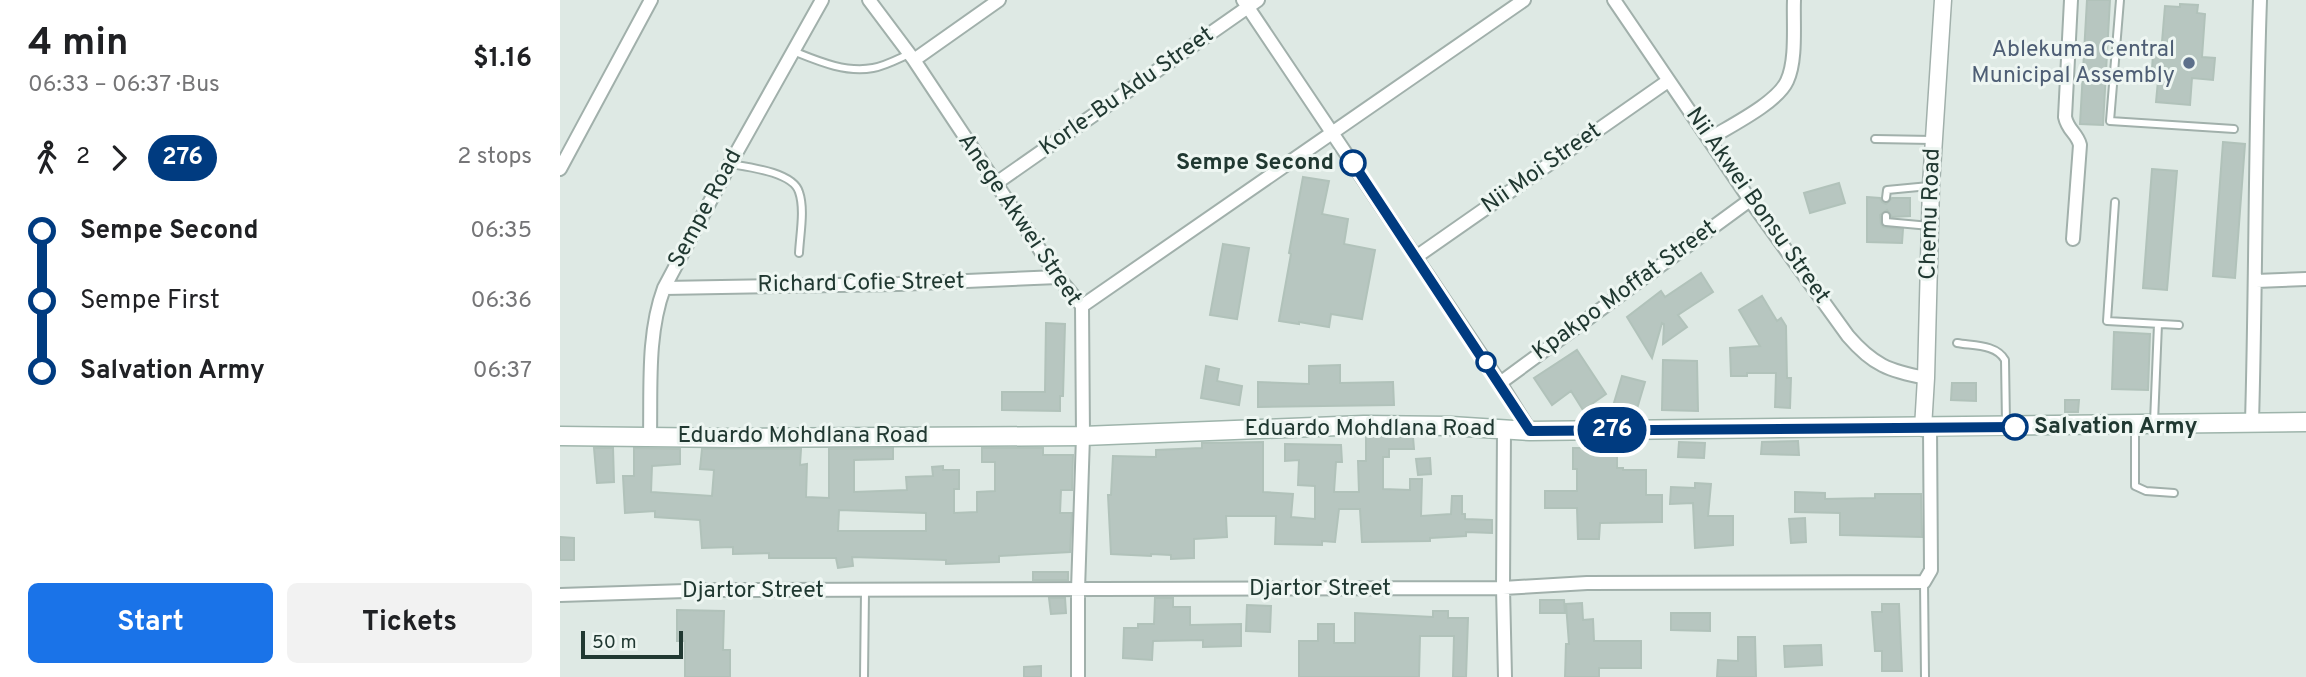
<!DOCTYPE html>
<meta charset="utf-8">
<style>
body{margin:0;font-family:Overpass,sans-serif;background:#f2f2f2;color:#202124;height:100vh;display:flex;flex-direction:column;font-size:26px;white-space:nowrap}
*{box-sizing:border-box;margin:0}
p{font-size:23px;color:#757577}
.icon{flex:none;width:38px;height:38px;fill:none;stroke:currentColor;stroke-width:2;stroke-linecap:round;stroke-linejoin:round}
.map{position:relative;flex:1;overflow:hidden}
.panel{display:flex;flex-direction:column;background:#fff;width:560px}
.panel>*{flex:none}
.badge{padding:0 14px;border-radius:23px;font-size:24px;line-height:46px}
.scale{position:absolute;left:21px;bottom:18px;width:102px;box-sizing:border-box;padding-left:7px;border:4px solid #203831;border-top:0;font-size:19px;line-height:24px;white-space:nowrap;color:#203831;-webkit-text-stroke:5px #eef6f2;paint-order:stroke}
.map>.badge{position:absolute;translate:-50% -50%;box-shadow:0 0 0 4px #fff}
.legs{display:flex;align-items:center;gap:10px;height:77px;padding:0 28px;font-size:23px}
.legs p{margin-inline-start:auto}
.summary{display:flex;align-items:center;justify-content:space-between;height:119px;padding:0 28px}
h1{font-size:38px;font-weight:700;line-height:52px}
.action{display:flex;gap:14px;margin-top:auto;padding:14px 28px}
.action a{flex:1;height:80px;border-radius:10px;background:#1a73e8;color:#fff;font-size:28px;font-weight:700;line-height:80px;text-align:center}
.action a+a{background:#f2f2f2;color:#202124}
ul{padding:0 28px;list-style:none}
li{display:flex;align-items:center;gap:24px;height:70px;font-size:26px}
li i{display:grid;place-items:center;width:10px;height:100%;margin:0 9px;background:currentColor}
li i::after{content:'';width:18px;height:18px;margin:-9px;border:5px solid;border-radius:50%;background:#fff}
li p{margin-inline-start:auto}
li:first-child i{background:linear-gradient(#0000 50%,currentColor 0)}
li:last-child i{background:linear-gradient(currentColor 50%,#0000 0)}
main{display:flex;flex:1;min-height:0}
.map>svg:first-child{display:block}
.building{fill:#b7c6c0;stroke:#b1c2ba;stroke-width:2;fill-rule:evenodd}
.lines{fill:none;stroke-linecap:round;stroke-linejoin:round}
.service-casing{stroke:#a1b0ab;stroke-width:10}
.minor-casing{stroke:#a1b0ab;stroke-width:16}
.tertiary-casing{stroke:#a1b0ab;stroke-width:19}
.secondary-casing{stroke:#9eb4ab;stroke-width:21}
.service{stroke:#fff;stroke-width:6}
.minor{stroke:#fff;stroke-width:12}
.tertiary{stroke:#fff;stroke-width:16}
.secondary{stroke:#fff;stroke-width:18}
.line-1-casing{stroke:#fff;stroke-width:16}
.line-1{stroke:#003b80;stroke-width:10}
.service-dot{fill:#5c6f8a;stroke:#eef6f2;stroke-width:2.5}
.stop-1-dot{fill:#fff;stroke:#003b80;stroke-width:3.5}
.labels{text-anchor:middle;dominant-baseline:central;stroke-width:6;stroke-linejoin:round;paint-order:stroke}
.service-label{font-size:23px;fill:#4e5e75;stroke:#eef6f2;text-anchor:end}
.street-label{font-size:23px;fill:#203831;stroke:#eef6f2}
.stop-label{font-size:23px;font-weight:bold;fill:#203831;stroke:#eef6f2;text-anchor:end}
</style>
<main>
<section class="panel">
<div class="summary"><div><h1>4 min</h1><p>06:33 – 06:37 · Bus</p></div><b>$1.16</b></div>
<div class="legs"><svg class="icon" aria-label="walk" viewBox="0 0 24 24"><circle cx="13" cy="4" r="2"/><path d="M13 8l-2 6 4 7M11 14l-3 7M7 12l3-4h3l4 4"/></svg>2<svg class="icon" aria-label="forward" viewBox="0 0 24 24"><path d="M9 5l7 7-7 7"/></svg><b class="badge" style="background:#003b80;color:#fff">276</b><p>2 stops</p></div>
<ul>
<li><i style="color:#003b80"></i><b>Sempe Second</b><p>06:35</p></li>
<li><i style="color:#003b80"></i><span>Sempe First</span><p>06:36</p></li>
<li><i style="color:#003b80"></i><b>Salvation Army</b><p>06:37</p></li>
</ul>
<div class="action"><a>Start</a><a>Tickets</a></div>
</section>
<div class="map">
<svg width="1746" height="677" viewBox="0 0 1746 677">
<rect width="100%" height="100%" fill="#dee9e4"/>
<!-- building -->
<path class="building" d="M1527,0h23l-7,125 -23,-1z
M1620,4l18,1 -1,8 8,1 -3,43 13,1 -2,22 -21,-2 -2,27 -34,-3 3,-32h-7l1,-17 8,1 4,-48 15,1z
M1663,142l22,2 -10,134 -22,-2z
M1592,169l25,2 -10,119 -24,-2z
M743,177l26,4 -7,33 26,5 -4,25 31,6 -13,69 -31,-5 -2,13 -30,-5v2l-20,-3 12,-67 -2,-1z
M1279,183l6,20 -35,10 -6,-20z
M1307,197l13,1 2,4 4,2 6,-6h18v18l-18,1 -5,-7 -7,5 1,9 2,3 20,2 -1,14 -35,-1z
M663,244l26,4 -12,71 -27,-4z
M1141,273l12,19 -35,23 9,12 -24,17 1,-20 -2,-1 -10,35 -25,-41 34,-26 4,6z
M1202,296l15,25 4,-3 5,8 1,52h4l-1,30 -15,-1 1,-34h-29v3h-16l-1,-28 30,-2 -21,-36z
M486,323l19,1 -2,72h-3v15l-58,-1v-18h43z
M1554,332l36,2 -2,56 -36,-1z
M1017,350l29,44 -23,16 -12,-19 -19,14 -18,-27z
M1103,360l34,1 1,50 -36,-1z
M780,365v18l53,-1 1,23 -136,2v-25l51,2v-18z
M646,366l13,3 -2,12 25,5 -3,19 -38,-7z
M1062,376l23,6 -9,30 -23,-6z
M1392,383h24v18l-25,-1z
M1505,400h14l-1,12h-13z
M806,436l47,1 1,12h-25v8h-6v32l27,1v-11h12l-1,37 30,-2 1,-18h10v18h3v5l27,1v13l-26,-1v4l-36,2v3l-68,1 -2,-33h-21l-4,33 -13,-1v4l-47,-1 1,-28h-50l1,21 -33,2v19l-23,1v-4l-20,-1v2l-40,-2 -3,-59h3l2,-39 43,1v-7l46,-2v-5l61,-1v50l30,2 -2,23 24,2v-33l-17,-1 1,-25 -14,1v-17l56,1 1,17h-6l-2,30h25l-1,-31h8z
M1057,441v27h6v2h23v25h16v27l-62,1 -1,16h-21l-1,-31h-32v-17h32v-22h-4v-21h27v-6z
M1238,441l1,14 -38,-1 1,-12z
M1119,442l26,1 -1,15 -26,-1z
M34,448h19l1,34 -17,1z
M74,448l46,1v15l-28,2 -1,26 61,4 2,-26 -14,-1 2,-20h99l-1,16 7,-1 -1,33 23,1v-49l64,-1v11l-39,1v32l53,-2 -1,-13 27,-1 -1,-9 11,-1v4h16v19h-5v24l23,-1v-20l18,-1v-29h-13v-14h61v7h30l-1,35h-11l-1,23h12l-2,39 -71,4v6l-53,2v-4l-94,-3 1,9 -15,2 -2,-10h-67v-5l-36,1v-7l-31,1 -2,-28 -45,-3v-6l-30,2 -2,-37h11zM279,510l87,3v18h-88z
M870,458l1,16 -13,1 -2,-16z
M1135,483l16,1 -3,32h25v29l-38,3 -2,-45 -23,1 1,-17 24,1z
M1235,492l30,1v6l50,-1v-4h46l1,43 -82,-2v-22l-45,-1z
M1245,518l1,24 -15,1 -2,-24z
M0,537l14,1v22h-14z
M473,572h35v8h-35z
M489,598h16l1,15 -15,1z
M595,598h18v9h17v18l51,-1v22l-38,1v-7l-50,1 -1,19 -29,-2 1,-30h14v-4h16z
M980,600h24l1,13h-25z
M1022,603l1,17 10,-1 1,22h47v27h-42v9h-34l1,-33h3l-3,-40z
M1322,604h17l3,67h-20v-20h-7l-3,-39h10z
M687,605l24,1 -1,26 -24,-1z
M117,610l47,1 -1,39h7v27h-45v-36h-8z
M873,611h15v7h20l-2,59h-13l1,-41h-34l-1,41h-120v-36h19v-17h16v19h21v-30l78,4z
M1111,613h39v18l-39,-1z
M1178,637h17l1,40h-39l1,-17 20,1z
M1261,645l1,20 -37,2 -1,-21z
M481,666v11h-17v-10z"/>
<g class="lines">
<defs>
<path id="service" d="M1560,0l-10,121 124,8
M233,51c25,10 52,22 80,17 12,-2 25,-9 36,-14
M1315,139l57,1
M170,164c18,3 63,8 69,28 6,17 1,42 0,61
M1326,198l1,-8 42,-4
M1555,202l-8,119 72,4
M1326,216v6l44,4
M1397,343c16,3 39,1 48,17l1,63
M1594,422l4,-98
M1575,427v59l11,5 28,2
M1364,582l1,95
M304,677l1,-86"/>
<path id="minor" d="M309,0l45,60 144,217 24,29 1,130 -5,154v87
M683,0l257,383 30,48
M1054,0l136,200 98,136c25,29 41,35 78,42
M1511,0l-6,117c3,14 12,16 15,28l-7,94
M354,60l85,-60
M1149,139c21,-13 68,-36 78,-58 10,-21 6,-58 7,-81
M0,169l91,-169
M435,184l263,-184
M856,257l252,-176
M1696,281l50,-2
M104,288l234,-4 160,-7
M522,306l442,-306
M940,383l250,-183
M1692,422c4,-141 3,-281 8,-422
M944,429l-1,159 2,89
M90,436c1,-49 -3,-102 14,-148l66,-124 92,-164
M0,595l157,-5 786,-2 84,-5 337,-1 7,-12 -1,-142"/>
<path id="tertiary" d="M1363,428l3,-50 5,-193 12,-185"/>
<path id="secondary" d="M0,436l173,2 350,-2 281,-11 87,1 79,5 776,-9"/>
</defs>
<!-- service casing -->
<use href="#service" class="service-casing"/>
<!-- minor casing -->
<use href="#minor" class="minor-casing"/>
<!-- tertiary casing -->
<use href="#tertiary" class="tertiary-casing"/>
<!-- secondary casing -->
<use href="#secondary" class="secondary-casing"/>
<!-- service -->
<use href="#service" class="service"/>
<!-- minor -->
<use href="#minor" class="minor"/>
<!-- tertiary -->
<use href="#tertiary" class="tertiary"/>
<!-- secondary -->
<use href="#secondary" class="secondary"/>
</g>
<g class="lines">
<defs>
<path id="line-1" d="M793,163l177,268 485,-4"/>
</defs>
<!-- line-1 casing -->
<use href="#line-1" class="line-1-casing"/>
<!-- line-1 -->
<use href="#line-1" class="line-1"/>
</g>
<!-- markers -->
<circle class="service-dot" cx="1629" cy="63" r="7"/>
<g class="stop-1-dot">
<circle cx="793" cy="163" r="12"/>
<circle cx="926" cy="362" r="9"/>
<circle cx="1455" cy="427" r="12"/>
</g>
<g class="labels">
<!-- service labels -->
<g class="service-label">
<text x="1615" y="50">Ablekuma Central<tspan x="1615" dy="26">Municipal Assembly</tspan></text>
</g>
<!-- street labels -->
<g class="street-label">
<text transform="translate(567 92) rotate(-35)">Korle-Bu Adu Street</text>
<text transform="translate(982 169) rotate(-35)">Nii Moi Street</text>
<text transform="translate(1197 206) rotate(55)">Nii Akwei Bonsu Street</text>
<text transform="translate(146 209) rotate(-62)">Sempe Road</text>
<text transform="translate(1371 214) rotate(-88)">Chemu Road</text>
<text transform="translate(459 220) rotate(56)">Anege Akwei Street</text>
<text transform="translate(301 284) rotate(-1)">Richard Cofie Street</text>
<text transform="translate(1065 291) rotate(-36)">Kpakpo Moffat Street</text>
<text x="810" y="429">Eduardo Mohdlana Road</text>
<text x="243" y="436">Eduardo Mohdlana Road</text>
<text x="760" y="589">Djartor Street</text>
<text x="193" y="591">Djartor Street</text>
</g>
<!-- stop labels -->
<g class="stop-label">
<text x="774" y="163">Sempe Second</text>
<text x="1474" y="427" text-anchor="start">Salvation Army</text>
</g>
</g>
</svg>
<div class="scale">50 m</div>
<b class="badge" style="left:1052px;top:430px;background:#003b80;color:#fff">276</b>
</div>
</main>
